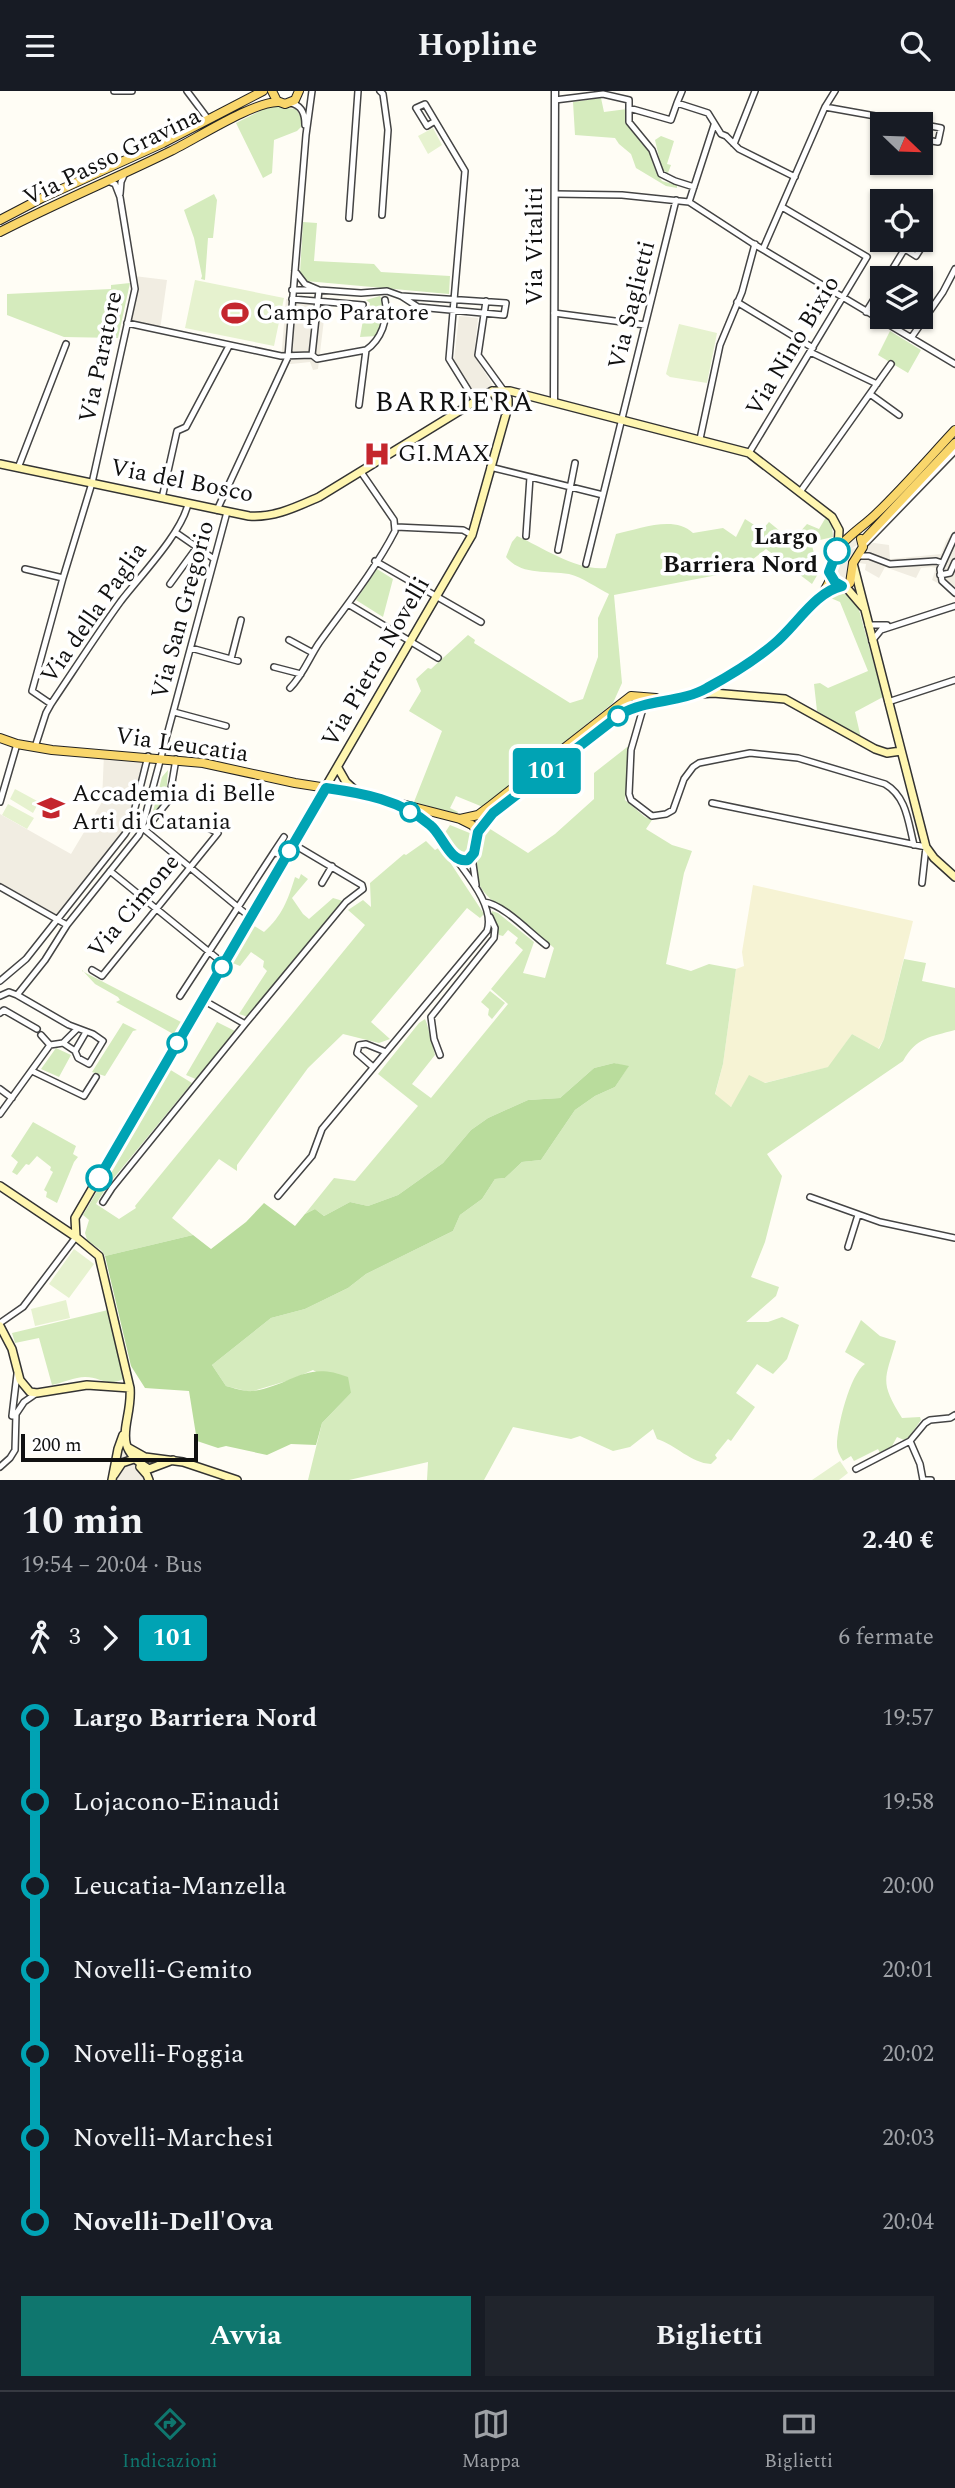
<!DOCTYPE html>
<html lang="it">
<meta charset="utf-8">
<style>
body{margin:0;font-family:Spectral,serif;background:#20242c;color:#f1f3f6;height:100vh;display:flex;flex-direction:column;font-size:26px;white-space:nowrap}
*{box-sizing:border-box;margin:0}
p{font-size:23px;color:#9ea1a6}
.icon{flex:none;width:38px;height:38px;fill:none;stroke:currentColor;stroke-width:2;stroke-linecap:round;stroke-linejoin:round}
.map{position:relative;height:1389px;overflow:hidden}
.panel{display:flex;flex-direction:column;background:#171b24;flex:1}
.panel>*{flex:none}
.badge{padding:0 14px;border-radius:5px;font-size:24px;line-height:46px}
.needle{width:46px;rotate:113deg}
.controls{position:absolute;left:870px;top:21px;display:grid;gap:14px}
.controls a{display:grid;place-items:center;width:63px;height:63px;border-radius:0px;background:#171b24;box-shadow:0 2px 5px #0004;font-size:35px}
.scale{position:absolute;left:21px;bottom:18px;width:177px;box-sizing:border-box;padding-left:7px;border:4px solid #111;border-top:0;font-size:19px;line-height:24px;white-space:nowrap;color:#111;-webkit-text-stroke:5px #fff;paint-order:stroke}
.map>.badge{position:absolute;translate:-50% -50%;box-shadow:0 0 0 4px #fff}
.legs{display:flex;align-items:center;gap:10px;height:77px;padding:0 21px;font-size:23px}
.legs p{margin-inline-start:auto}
.overview{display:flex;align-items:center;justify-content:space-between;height:119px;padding:0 21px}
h1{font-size:38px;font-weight:700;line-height:52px}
.cta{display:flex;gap:14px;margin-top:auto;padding:14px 21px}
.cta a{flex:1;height:80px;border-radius:0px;background:#0f766e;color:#fff;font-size:28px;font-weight:700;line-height:80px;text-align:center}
.cta a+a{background:#20242c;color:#f1f3f6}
ul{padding:0 21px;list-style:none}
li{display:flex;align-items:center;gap:24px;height:84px;font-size:26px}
li i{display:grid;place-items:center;width:10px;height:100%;margin:0 9px;background:currentColor}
li i::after{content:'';width:18px;height:18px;margin:-9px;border:5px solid;border-radius:50%;background:#171b24}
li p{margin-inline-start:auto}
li:first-child i{background:linear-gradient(#0000 50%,currentColor 0)}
li:last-child i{background:linear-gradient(currentColor 50%,#0000 0)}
header{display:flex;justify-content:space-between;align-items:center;height:91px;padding:0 21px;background:#171b24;font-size:32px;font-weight:700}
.menu{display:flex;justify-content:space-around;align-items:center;height:98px;border-top:2px solid #363941;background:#171b24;font-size:19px;color:#9ea1a6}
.menu a{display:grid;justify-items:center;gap:4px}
.menu .active{color:#0f766e}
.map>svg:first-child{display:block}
.farmland{fill:#f6f3d4}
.green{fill:#d5ebbd}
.forest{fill:#b9dc9c}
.pitch{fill:#e6f2cf}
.plaza{fill:#f1ede2}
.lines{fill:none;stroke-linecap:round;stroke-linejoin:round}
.minor-casing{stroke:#444;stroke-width:8}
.tertiary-casing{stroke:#444;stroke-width:9}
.secondary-casing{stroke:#333;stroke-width:10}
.primary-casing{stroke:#222;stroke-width:10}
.minor{stroke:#fff;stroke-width:5}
.tertiary{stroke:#fff;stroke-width:6}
.secondary{stroke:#fff6b0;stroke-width:7}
.primary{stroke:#f9d66b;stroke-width:8}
.line-1-casing{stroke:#fff;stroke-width:16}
.line-1{stroke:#00a3b4;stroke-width:10}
.stop-1-dot{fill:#fff;stroke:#00a3b4;stroke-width:3.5}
.labels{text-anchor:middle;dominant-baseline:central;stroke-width:7;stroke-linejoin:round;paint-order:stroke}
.street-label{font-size:24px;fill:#111;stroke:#fff}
.poi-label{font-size:24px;fill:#111;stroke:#fff;text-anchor:start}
.stop-label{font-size:24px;font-weight:bold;fill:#111;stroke:#fff;text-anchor:end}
.quarter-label{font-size:28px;letter-spacing:2px;fill:#111;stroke:#fff}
</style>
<header><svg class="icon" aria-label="menu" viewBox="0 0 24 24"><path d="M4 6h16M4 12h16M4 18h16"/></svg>Hopline<svg class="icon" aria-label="search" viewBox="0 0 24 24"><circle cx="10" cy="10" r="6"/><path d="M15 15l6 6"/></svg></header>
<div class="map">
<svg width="955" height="1389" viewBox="0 0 955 1389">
<rect width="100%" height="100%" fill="#fffdf5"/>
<!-- farmland -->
<path class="farmland" d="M753,794l160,36 -29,118 -6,10 -26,-15 -23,33 -65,16 -34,24 -15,-12 8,-31 13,-95 8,-3 -2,-14z"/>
<!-- green -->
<path class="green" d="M601,7l3,14 23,-3 -2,14 24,29 7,20 6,9 15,4v3l-11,-2 -30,-18 -5,-14 -12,-10 -4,-6 -40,-3 -2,-33z
M270,15l26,3 6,10 -1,8 -4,4 -23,9 -2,33 -9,5 -27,-55z
M661,45l13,5 -7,23 4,1 -3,8 -6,-3 -7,-30z
M214,103l3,6 -4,38h-5l-3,42 -4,-1 1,-3 -8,-38 -10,-28z
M303,131l14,1 -3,38 60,3 7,8 69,4 -1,18 -143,-13 -6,-8z
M130,192l-12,55 -54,-1 -57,-22v-21l104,-5v-4z
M380,205c8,11 2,27 -3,40l-17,1 5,-28 4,-1 1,-5 -4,-3z
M890,240l31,19 -13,23 -30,-18z
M826,426l6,8 1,12 -22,5 8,30 -7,12 -46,-35 -28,22 -124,24 8,88 -9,20 -130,104 -27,-11 -6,12 8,4 -1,2 -43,-12 28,-71 -33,-20 12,-20 -5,-12 12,-11 3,1 37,-34 7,5 -1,3 96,60 13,-4 15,-42v-39l11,-24c-12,-6 -27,-17 -40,-20 -22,-4 -47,2 -63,-17l6,-15 5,-6c27,12 59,35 89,32l10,-34c24,-5 58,-19 77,-1l30,-5 13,9 9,-18 17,11 7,-8 17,14 6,-6 6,4 9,-10 12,5z
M377,478l16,10 -10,38 -27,-17z
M837,502c13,-1 17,8 22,17l24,87 -28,15 6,26 -44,-27 -3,-27 6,-1 8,5 40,-17 -28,-69 -14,-6z
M631,653l-6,56 20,17 7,3 -6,9 26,16 20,6 -8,22 -18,91 25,7 18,-7 27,5 -13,95 -8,30 16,13 18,-32 16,8 63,-16 24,-33 27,15 5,-10 20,-80 22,4 -4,18 33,7v42c-25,7 -38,7 -52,31l-136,93 15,22 -17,66 -14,35 28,10 -3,9 -30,26h22l14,-5 17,8 -12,34 -14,15 -16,-10 -21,29 19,14 -24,34 -3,-2 -13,16 2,3 -6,6c-20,-1 -35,-19 -54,-25l-4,-10 -23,18 -17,4 -33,-15 -9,3 -58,-12 -29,53h-57l1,-18 -79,18h-41l14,-57 29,-30 -38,-23 -23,10 -40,12 -24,-6 -14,-21 59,-47 34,-9 43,-21 18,-14 87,-43 7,-16 22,-16 13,-20 10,-1 17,-16 19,-2 34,-50 20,-14 20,-9 13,-20 -14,-4 -20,5 -34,30 -32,2 -40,18 -17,12 -28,33 -45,32 -30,11 -18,-4 -26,14 -9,-7 -10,5 29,-36 21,3 63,-75 -40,-32 41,-51 6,-4 2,5 8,31 -23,29 19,14 77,-94 -17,-15 32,-39 -8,-7 3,-5 -10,-8 -5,6 -4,-1 -8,-20 1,-4 6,2 36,29 -11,31 22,5 9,-30c-16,-16 -67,-44 -75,-64 -7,-16 -1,-39 5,-54l3,-3 41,26 27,-19 39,-35v-26z
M168,679l-2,28 -14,17 10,-38z
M450,734l22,9 -4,19 -5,3 -4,-3 -15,-19z
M426,750l9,9 5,-3 44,67 -4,4 -13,-10 -96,114 19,17 -11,4 -36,-9 -35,34 -71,97v6l-18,-12 -47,59 21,17 -88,21 -3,-5 -15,-11 -2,-7 4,-13 -6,-5 86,-146 23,14 -84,102 -12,19 23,15 17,-11 -1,-2 230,-281 -17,-15 15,-10 8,7 -1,-24 34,-29 2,1z
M301,783l7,5 -16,19 11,16 6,5 24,-21 10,3 -95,116 -9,-3 28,-43 -4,-4 1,-6 -13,-9 -11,14 -10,-4 23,-37 11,7c18,-16 24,-32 31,-55l4,2z
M82,879v1l101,52 -8,12 -59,-33 4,-2 -2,-3 -23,-13z
M490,900l15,12 -13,16 -4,-4 1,-6 -8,-7z
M217,931l18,9 -37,49 -12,-5z
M123,932l14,7 -4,1 -28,45 -13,-4z
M56,957l15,7 -12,22 -18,-8z
M33,1031l43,24 -3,8 5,3 -4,5 -17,41 -11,-6 1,-5 -3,-2 9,-18 -3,-2 1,-3 -14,-11 -8,9 -3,-1 -9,11 -5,-3 6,-10 -7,-6z
M108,1219l16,69c-19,8 -23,-2 -39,-2 -10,0 -23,6 -33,8l-13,-47 -24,5 -3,-10z
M861,1229l19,16 16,5c-11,39 -17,40 6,77l18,-1 1,3 -12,17 -5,3 -7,-3 -5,9 -12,7 -2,-4 -24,12 -3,-5 -8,5c-3,-5 -6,-10 -6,-16 0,-18 13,-71 28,-81l-20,-12z"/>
<!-- forest -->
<path class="forest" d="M614,972l15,3 -14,21 -20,9 -20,14 -34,50 -19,2 -17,16 -10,1 -13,20 -22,16 -7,16 -87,43 -18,14 -43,21 -34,9 -59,47 14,21c8,2 19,6 27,5 40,-6 52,-31 95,-14l3,16 -29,30 -6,22 -25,-1 -24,11 -41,-9 -8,2 -21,-7 -8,-50 -44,-3 -14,-22 -26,-110 88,-21 18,14 35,-27 18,-19 31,23 10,-12 10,-5 9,7 26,-14 18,4 30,-11 45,-32 28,-33 17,-12 40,-18 32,-2 34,-30z"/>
<!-- pitch -->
<path class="pitch" d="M433,37l9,17 -14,9 -10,-18z
M195,189l89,18 -10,48 -89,-18z
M679,233l38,9 -10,50 -37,-6 -4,-3z
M15,698l24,13 -6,11 -23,-14z
M8,713l26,14 -7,11 -25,-14z
M74,1158l20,15 -25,34 -20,-14z
M66,1209l4,18 -35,8 -4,-17z
M840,1370l8,12 -9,7h-27z"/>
<!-- plaza -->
<path class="plaza" d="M134,185l33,4 -7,50 -33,-7 8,-34z
M286,208l40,4 -8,66 -5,1 -3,-8 -19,2 -10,-3z
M459,225l19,2 -4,37 20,32 -16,11 -24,-37z
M852,439l10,3 1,8 -12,8 23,-6 15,2 1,14 51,-5 5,-13 9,-11v68l-6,-9 -17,-9 4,-12 -5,-1 -10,1 -5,10 -31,-11 -6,11 -14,-8 1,-6 -14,-2 4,19 -4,10 -7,2 -15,-7 -5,-5 2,-18 14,-27z
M104,662l44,3 -17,68 -74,94 -57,-31v-73l71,40 31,-52z
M123,1344l2,9 30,17 -2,19h-41z"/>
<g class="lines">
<defs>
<path id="minor" d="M114,0h18
M187,0l21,28
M380,0l3,3 5,36 -6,85
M555,9l48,-6 26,6v22l23,28 9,24 14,7 19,6
M290,12c12,2 15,11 15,22
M677,12l5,-12
M825,16l95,17
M629,17l42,12 6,-17 31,10 13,21 5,2 13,13 56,28
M435,30l-8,5 -11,-18 9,-4 40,67 -16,188 26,42
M920,33l21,4 -3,14 -18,-3
M734,53l21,-53
M120,103l1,-12 4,-9
M555,103l67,1 67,7 63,41 203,121
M689,111l25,-77
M349,127l9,-127
M763,158l62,-142 10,-16
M905,158l11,7 9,-14 -5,-2
M295,180l10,13 14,6 42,3 26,-2 14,5 17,11 86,8 2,-12 -105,-7
M887,187l23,-38
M292,199h27
M292,208l71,6
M486,210l-8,54 26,36
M737,211l76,46
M866,221l16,-26
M554,222l91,12
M127,232l154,33 31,-1 7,-65
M911,247l32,-46 12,-23
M366,259c15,-10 23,-31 19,-50
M810,261l67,32
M312,264l5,4 49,-9 -7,55
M870,303l29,21
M700,348l20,-94 22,-53 13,-48
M749,362l118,-196 -85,-50
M490,376l113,28
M18,377l48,-124
M800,401l91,-128
M162,407l15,-67 9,-4 43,-81
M217,419l71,-153 18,-222 6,-44
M396,436l67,3 9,5
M175,441l39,27
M526,445l4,-59
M955,445l-15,33 2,12 13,12
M863,455l92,-95
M558,459l17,-87
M857,465h12l21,8 46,-3 6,2
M375,470l106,61
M586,473l90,-364
M25,478l38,9
M940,484l10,-2 5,-11
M170,493l27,-37
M348,513l90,54
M868,534h19
M289,549l24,13
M872,550l9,-11 74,-24
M191,557l47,13
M231,568l10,-39
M274,576l27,7
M290,597c13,-13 19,-30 29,-45 26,-36 56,-73 76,-112l-1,-11 -33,-48
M888,611l67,-22
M51,613l-19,-13 31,-113 29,-95 43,-194 -15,-92 -5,-13 -7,-3
M644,614l-13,45 -2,44 2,6 21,16 14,-2 7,-4 11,-31 9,-12 6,-4 51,-10 48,5 87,26c22,13 23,38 29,61
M174,621l52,14
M35,656l11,-34 5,-9c23,-34 46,-70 70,-103 20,-26 60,-67 67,-97
M0,711l17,-58
M712,712l214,44 -4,36
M131,733l14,6 106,88
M145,739l24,-30 7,-41
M274,761l10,-15
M472,766l4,28
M110,780l114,93
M322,792l10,-17
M0,796l67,38
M484,811c19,2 46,31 62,43
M92,879l10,6 116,-143 -14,-7
M0,890l26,-22 99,-125 6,-10 17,-68
M17,904l28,-35 22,-35 72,-90 3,-7 85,-316
M0,905l9,-4 8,3 52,30 24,9 10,7 -14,23 -11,-6 -3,-7
M180,905l94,-144 11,6
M203,909l42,24 101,-122 17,-13 -1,-4 -69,-41
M0,922l4,-3 33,19
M41,944l9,10
M63,952l12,8 11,-19
M50,954l13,-2 14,-14
M440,964l-6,-16 -3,-22 63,-79 1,-10 -5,-11
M373,976l-16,-14 2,-8 7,-1 20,8
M32,980l52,25 12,-19
M0,998l12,9
M0,1023l50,-69
M278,1105l34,-40 10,-27 165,-198c8,-23 -18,-54 -31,-72
M810,1106l70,25 75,16
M103,1111l9,-14 133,-164
M848,1156l10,-32
M0,1232l23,-16 53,-70
M12,1325l5,-42
M910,1350l10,23 3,16h8
M0,1376l10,-9 5,-8 1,-36 8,-12 13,-9
M856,1378l54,-28 15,-18 5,-3 20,-2 5,-3"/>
<path id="tertiary" d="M554,310l1,-310"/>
<path id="secondary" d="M492,300l13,21
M0,373l249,52c25,2 47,-9 70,-19l173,-106h18l239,62 83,64 7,13 -1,18
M853,472l73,284 8,11 21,19
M845,495l18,21
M699,603l14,-1 72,6 90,50 12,4 14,-2
M338,677l8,14 12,11
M0,1095l76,51 23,19 31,132c3,34 -22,57 19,81l24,-9
M76,1146l-1,-19 397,-683 36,-128v-8l-4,-8
M0,1235l12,23 8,31 10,12 7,1 50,-8 43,3
M129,1357l16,9 38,5 54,18
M140,1376l7,8 2,5
M114,1384l8,-12 15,-5
M112,1389l6,-31 5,-14"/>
<path id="primary" d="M272,0l5,10 8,3 10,-4 4,-9
M0,129l42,-22 121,-55 100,-52
M0,141c56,-29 114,-53 171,-81 25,-12 83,-50 108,-49
M863,450l92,-98
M842,495c-8,-4 -15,-11 -12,-21 7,-24 30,-35 47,-52 27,-26 52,-55 78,-83
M823,502l27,-10 3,-20 10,-16 -2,-8
M0,647l17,6 35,6 151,13 92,20 64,10 101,26 12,6 6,7
M389,711c16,7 32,13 44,26 11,11 17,35 35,32l6,-7 4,-21 15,-19 128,-99c22,-12 48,-13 73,-19 10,-3 19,-10 28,-16 35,-21 95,-63 109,-102
M460,728l18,-4 12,-9 141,-110 25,2"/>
</defs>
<!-- minor casing -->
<use href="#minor" class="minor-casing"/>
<!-- tertiary casing -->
<use href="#tertiary" class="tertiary-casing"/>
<!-- secondary casing -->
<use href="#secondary" class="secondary-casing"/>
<!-- primary casing -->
<use href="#primary" class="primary-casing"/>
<!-- minor -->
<use href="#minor" class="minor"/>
<!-- tertiary -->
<use href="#tertiary" class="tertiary"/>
<!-- secondary -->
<use href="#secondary" class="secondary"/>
<!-- primary -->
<use href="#primary" class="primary"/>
</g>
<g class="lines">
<defs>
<path id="line-1" d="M99,1087l227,-390c36,5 75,12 104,37 13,10 19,38 38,35l6,-7 4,-21 15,-19 128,-99c26,-15 60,-11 86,-26 24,-13 47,-27 67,-44 22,-18 41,-52 68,-58l-7,-4 -6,-10 8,-21"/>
</defs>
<!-- line-1 casing -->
<use href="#line-1" class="line-1-casing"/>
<!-- line-1 -->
<use href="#line-1" class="line-1"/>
</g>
<!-- icons -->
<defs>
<symbol id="stadium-bare" viewBox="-9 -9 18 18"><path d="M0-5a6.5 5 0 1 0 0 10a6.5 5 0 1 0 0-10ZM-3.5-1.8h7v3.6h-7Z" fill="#c4262e" stroke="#fff" stroke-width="2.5" paint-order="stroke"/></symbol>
<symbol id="hospital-bare" viewBox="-9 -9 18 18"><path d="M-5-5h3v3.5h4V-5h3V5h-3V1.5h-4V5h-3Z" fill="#c4262e" stroke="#fff" stroke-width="2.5" paint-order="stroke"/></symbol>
<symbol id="university-bare" viewBox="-9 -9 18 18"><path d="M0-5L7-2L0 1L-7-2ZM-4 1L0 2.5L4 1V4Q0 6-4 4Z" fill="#c4262e" stroke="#fff" stroke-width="2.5" paint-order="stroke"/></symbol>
</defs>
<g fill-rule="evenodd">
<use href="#stadium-bare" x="216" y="203" width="38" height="38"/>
<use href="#hospital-bare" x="358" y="344" width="38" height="38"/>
<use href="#university-bare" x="32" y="698" width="38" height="38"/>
</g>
<!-- markers -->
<g class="stop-1-dot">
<circle cx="837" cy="460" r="12"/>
<circle cx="618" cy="625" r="9"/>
<circle cx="410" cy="721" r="9"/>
<circle cx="289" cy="760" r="9"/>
<circle cx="222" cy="876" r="9"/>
<circle cx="177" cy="952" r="9"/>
<circle cx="99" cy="1087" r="12"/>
</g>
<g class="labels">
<!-- street labels -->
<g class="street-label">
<text transform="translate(112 66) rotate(-26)">Via Passo Gravina</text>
<text transform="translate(535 155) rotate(-90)">Via Vitaliti</text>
<text transform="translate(632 214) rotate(-76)">Via Saglietti</text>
<text transform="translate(793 255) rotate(-59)">Via Nino Bixio</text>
<text transform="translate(101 266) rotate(-78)">Via Paratore</text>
<text transform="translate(182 390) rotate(11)">Via del Bosco</text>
<text transform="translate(183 519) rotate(-75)">Via San Gregorio</text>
<text transform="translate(94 522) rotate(-55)">Via della Paglia</text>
<text transform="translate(376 571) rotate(-60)">Via Pietro Novelli</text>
<text transform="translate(182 654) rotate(8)">Via Leucatia</text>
<text transform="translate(134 815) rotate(-50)">Via Cimone</text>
</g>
<!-- poi labels -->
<g class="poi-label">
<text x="256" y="222">Campo Paratore</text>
<text x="398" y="363">GI.MAX</text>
<text x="72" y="703">Accademia di Belle<tspan x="72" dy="28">Arti di Catania</tspan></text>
</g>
<!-- stop labels -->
<g class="stop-label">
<text x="818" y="446">Largo<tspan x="818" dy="28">Barriera Nord</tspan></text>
</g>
<!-- quarter labels -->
<g class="quarter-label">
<text x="455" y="311">BARRIERA</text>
</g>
</g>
</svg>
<div class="controls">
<a><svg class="needle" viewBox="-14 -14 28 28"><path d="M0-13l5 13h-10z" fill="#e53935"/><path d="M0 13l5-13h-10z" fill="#9ea1a6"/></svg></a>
<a><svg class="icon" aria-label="locate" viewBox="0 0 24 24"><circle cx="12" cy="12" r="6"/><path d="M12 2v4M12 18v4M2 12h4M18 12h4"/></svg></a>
<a><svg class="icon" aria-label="layers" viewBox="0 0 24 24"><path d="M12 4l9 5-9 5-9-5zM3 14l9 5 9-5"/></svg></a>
</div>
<div class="scale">200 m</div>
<b class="badge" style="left:547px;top:680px;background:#00a3b4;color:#fff">101</b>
</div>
<section class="panel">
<div class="overview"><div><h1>10 min</h1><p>19:54 – 20:04 · Bus</p></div><b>2.40 €</b></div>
<div class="legs"><svg class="icon" aria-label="walk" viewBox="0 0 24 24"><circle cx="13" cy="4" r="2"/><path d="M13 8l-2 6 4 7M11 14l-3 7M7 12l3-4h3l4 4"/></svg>3<svg class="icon" aria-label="forward" viewBox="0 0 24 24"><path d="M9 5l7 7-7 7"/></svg><b class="badge" style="background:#00a3b4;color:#fff">101</b><p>6 fermate</p></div>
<ul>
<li><i style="color:#00a3b4"></i><b>Largo Barriera Nord</b><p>19:57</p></li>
<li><i style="color:#00a3b4"></i><span>Lojacono-Einaudi</span><p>19:58</p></li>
<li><i style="color:#00a3b4"></i><span>Leucatia-Manzella</span><p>20:00</p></li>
<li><i style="color:#00a3b4"></i><span>Novelli-Gemito</span><p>20:01</p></li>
<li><i style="color:#00a3b4"></i><span>Novelli-Foggia</span><p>20:02</p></li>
<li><i style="color:#00a3b4"></i><span>Novelli-Marchesi</span><p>20:03</p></li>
<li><i style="color:#00a3b4"></i><b>Novelli-Dell'Ova</b><p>20:04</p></li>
</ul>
<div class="cta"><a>Avvia</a><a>Biglietti</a></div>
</section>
<nav class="menu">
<a class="active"><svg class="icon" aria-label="directions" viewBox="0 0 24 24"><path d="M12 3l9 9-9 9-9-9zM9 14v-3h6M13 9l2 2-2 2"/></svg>Indicazioni</a>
<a><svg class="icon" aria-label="map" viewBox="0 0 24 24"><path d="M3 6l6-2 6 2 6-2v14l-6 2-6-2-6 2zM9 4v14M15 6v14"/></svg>Mappa</a>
<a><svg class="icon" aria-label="tickets" viewBox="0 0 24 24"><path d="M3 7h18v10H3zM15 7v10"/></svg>Biglietti</a>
</nav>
